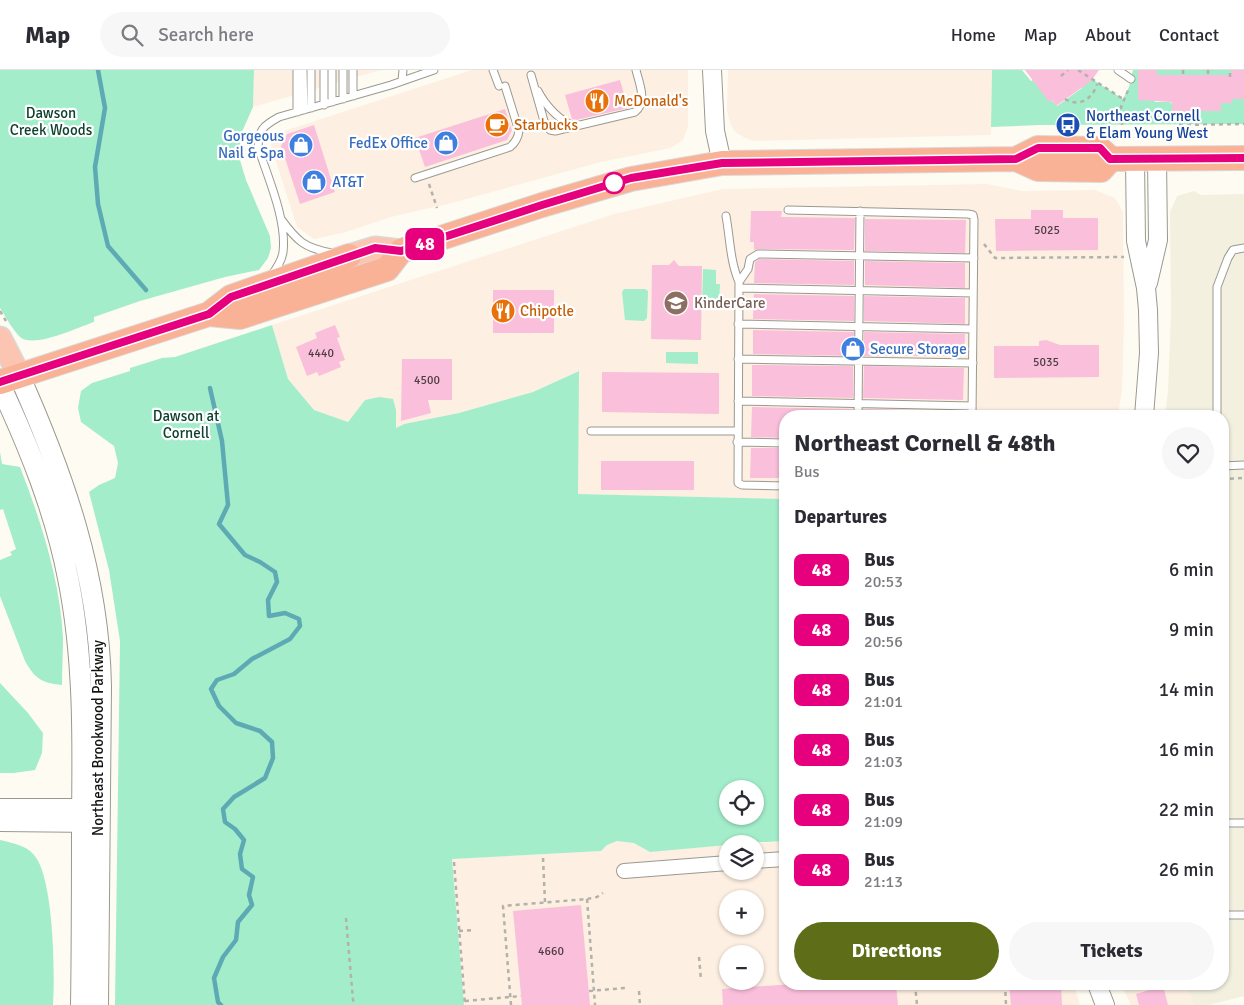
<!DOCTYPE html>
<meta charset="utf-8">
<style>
body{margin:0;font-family:Signika,sans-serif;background:#f7f7f7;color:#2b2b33;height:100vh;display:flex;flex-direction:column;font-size:19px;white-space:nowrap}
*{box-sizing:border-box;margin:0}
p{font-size:16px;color:#7c7c81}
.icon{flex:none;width:28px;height:28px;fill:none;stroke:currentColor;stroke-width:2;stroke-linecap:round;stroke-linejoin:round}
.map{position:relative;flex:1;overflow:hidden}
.sheet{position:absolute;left:779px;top:340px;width:450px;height:580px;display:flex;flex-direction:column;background:#fff;border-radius:20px;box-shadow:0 1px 4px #0004}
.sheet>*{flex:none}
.badge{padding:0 10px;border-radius:8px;font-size:18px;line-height:32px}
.controls{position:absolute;left:719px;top:710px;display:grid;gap:10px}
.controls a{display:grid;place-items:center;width:45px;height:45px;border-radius:50%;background:#fff;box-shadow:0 1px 4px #0004;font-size:25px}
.map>.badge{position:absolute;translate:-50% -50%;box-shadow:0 0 0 2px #fff}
h2{padding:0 15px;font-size:19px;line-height:45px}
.round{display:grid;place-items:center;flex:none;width:52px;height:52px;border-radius:26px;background:#f7f7f7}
.head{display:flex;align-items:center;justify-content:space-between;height:85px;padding:0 15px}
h1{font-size:24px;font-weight:800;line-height:38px}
.button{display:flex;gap:10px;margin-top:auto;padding:10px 15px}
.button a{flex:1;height:58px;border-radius:30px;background:#5e6d18;color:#fff;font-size:20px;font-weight:800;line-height:58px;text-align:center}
.button a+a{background:#f7f7f7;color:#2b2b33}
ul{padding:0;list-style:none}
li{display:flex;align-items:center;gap:15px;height:60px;padding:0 15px}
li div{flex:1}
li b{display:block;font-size:19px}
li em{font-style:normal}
li .badge{min-width:55px;font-weight:700;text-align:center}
header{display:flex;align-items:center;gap:30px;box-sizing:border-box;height:70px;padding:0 25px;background:#fff;border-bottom:1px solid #e1e1e2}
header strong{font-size:24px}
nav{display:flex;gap:28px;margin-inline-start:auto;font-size:18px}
.search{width:350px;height:45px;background:#f7f7f7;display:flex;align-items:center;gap:12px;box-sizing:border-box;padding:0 18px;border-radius:28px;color:#7c7c81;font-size:19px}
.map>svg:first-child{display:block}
.commercial{fill:#fdefe1;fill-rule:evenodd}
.built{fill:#f3f0e0}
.green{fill:#a3edca;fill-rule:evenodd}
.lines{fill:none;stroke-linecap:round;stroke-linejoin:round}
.stream{stroke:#5eaab4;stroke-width:4.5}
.building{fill:#fabfdb}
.service-casing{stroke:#9a9990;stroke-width:9}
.minor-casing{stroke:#9a9990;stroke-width:16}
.tertiary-casing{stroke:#9a9990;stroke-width:20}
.secondary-casing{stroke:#9a9990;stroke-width:22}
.primary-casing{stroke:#d9d9d9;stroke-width:25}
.trunk-casing{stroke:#d9d9d9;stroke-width:26}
.path{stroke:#b3b2aa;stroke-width:2.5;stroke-dasharray:4 4;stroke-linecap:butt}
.service{stroke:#fff;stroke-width:7}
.minor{stroke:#fff;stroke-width:14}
.tertiary{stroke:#fff;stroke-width:18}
.secondary{stroke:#fff;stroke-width:20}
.primary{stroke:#fbc5b1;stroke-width:22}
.trunk{stroke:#fab297;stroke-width:24}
.line-casing{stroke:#fff;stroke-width:11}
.line{stroke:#e6007e;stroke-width:8}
.stop-dot{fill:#fff;stroke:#e6007e;stroke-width:2.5}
.labels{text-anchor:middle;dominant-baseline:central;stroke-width:4.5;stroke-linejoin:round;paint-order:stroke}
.number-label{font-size:12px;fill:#4d3e42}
.food-label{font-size:15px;fill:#c56008;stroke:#fff;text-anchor:start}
.park-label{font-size:15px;fill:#0e412e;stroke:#fff}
.transit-label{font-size:15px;fill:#164399;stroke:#fff;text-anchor:start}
.shop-label{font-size:15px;fill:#366cbe;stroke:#fff;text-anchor:end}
.education-label{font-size:15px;fill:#785e54;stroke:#fff;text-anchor:start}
.street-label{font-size:15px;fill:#13130f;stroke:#fff}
</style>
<header>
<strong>Map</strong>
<div class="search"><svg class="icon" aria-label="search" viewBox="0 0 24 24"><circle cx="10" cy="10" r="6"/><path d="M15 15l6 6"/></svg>Search here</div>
<nav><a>Home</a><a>Map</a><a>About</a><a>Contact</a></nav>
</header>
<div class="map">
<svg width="1244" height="935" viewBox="0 0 1244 935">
<rect width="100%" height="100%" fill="#fefcf2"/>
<!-- commercial -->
<path class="commercial" d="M254,0h127l-128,37z
M472,0h216v56l-5,14 -12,8 -70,14 -153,42 -57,13 -45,15 -32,7 -17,-12 -26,-81 1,-7 9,-7z
M728,0h264l-1,65 -237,6 -9,-3 -10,-6 -5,-9 -3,-12z
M987,114l35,7 73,-1 20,8 8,14 1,114 -2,64 -4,26h-333v83l-208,-5 1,-123 -45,21 -74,21 -55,11 -8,4v-18l-17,-13 -14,3 -17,22 -34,-12 -26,-31 -16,-54 342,-111 109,-25z
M617,771l17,2 16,8 77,-6 1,26h27v-27h-6l36,-3v143h289l6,21h-616l-12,-146 149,-8 6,-6zM728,829h27v27h-27zM728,884h27v27h-27z
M1121,914h66l6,21h-62z"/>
<!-- built -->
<path class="built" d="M1194,121l7,4 43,-1v802l-35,9h-16l-6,-21h35v-568h-57l3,-25 3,-78 -1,-101 7,-16z"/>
<!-- green -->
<path class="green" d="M0,0h254l-1,37 -12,27 -2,23 7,23 24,56 1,12 -3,10 -9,12 -34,7 -85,24 -46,16v5c-15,5 -61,27 -74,15 -8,-8 -14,-20 -20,-29z
M992,0h30l9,11 2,-1 24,26 25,-18 -9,-13 -17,-5h22l45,29 6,-12 4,-17h5l17,32h15v1l51,8v-8h11v-4h12v25l-204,1 -49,2z
M1157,0h74v7l-9,-2h-52v2h-13z
M703,199l13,1v14h4l-1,21h-17z
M624,219h21l3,2 -1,27 -3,3 -19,-1 -3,-28z
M272,255l16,54 26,31 34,12 17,-22 14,-3 14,2 3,11v18l8,-4 55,-11 74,-21 46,-21 -1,123 207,5v342l-57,3 -1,1 -77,7 -16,-9 -17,-2 -10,4 -6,6 -149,8 12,146h-349l5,-364 -11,-71 -20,-78 10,-7 16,-7 3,-15 -4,-17 -33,-24 -3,-14 3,-17 11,-8 38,-12v-3l32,-10 13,-1zM728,719h27v27h-27z
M666,282h32v12l-32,-1z
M0,382l2,12 18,3c21,54 40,113 43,171 0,16 -1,31 -1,47 -20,-2 -27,-6 -37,-24l-25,-65v-36l12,-5 -2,-3 6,-3 -13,-40 -3,1z
M0,613l28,30 15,20 -1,20 -7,17 -21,3h-14z
M0,770c12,3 26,5 34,15 20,22 21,120 19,150h-53z"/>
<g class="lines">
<!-- stream -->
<path class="stream" d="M98,0l7,38 -10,59 3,37 10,42 38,44
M210,318l12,53 6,64 -9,19 26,31 15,7 15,10 2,10 -9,18 1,16 16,-3 14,6 1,7 -10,13 -38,20 -18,15 -17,6 -6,9 8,17 17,17 24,8 12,11 1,16 -8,20 -31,19 -11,12 2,13 10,7 9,11 -4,14 2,15 11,8 -4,18 3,10 -14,17 -2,18 -13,17 -9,21 4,24 3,3"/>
</g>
<!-- building -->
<path class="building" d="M1025,0h74l-8,11 -35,25 -4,-6 -3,2z
M1138,0h19v5h74v-5h13v29h-12v4h-11v8h-49v-8l-2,-1 -32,-2z
M620,10l8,28 -52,12 -4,-1 -7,-24z
M505,39l7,21 -5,10 -82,27 -10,-29z
M314,55l21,67 -35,12 -19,-58 6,-12z
M1031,140h32v8h35v32l-102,1 -1,-32h36z
M751,141h31l-1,6 74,1 -1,32 -96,-1 -4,1v-8h-4z
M865,149l101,1 -1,33 -100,-2z
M759,189l95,2v24l-100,-2 1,-21z
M674,190l5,6h23l-1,74 -50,-1 1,-74h17z
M865,191l100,2v25l-100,-3z
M493,220h61v43h-61z
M754,224l100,2v25l-101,-2z
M864,226l101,2v26l-101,-3z
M335,255l5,12 -3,1 8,22 -6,2 2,5 -22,9 -2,-4 -10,4 -11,-29 21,-9 -2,-5z
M753,260l101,2 -1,24 -100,-2z
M864,262l101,2 -1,22h-100z
M1046,270l14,5h39v32l-105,1v-32h45v-5z
M402,289h50v41h-24l3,13 -30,8z
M752,295l101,1v32l-101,-2z
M864,296l100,2 -1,32 -100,-2z
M602,302l117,1v41l-117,-2z
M752,337l101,2v7h-68v22l-34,-1z
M863,339l100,2 -1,5h-99z
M751,378h34v30h-35z
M601,391h93v29h-93z
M581,835l9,100h-68l-9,-94z
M793,914h103l2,21h-175l-1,-16z
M1009,914h52l1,21h-51z
M1163,916l5,19h-29l-3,-11z"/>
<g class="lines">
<defs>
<path id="service" d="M297,0v42
M303,0l1,40
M311,0v38
M324,0v35
M332,0v32
M493,0l6,16
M1118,0l13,9
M531,5l13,46 6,9 5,1 80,-19c13,-10 4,-29 1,-42
M402,10l1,-10
M538,21c7,14 23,32 38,35
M353,26v-26
M343,29v-29
M415,108l95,-31c5,-4 8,-9 9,-16l-14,-45
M788,140l180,4 5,1 1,5 -2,196
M726,146c4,22 4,45 13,66l-1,201 4,2 43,1
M281,149c16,22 23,29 51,34
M271,206c5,-7 11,-15 12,-24 4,-32 -15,-74 -25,-105 1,-18 5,-21 21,-30l112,-32 43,-15
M739,212l9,-13 2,-10 8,-5 216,4
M739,218l234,5
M738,254l235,5
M738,289l235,4
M738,331l234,5
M858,346l2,-205
M1217,346v-129l11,-29 5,-8 11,-2
M591,361h146
M737,372l48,1
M1222,396l22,-1
M1222,753h22
M1222,845h22"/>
<path id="minor" d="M755,791l30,-2
M624,801l104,-8"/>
<path id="tertiary" d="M712,0l3,61 7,32
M1135,89l1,82 10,47 2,22 1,43 -5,63
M1148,213l10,-43 -1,-81
M0,738h94
M0,752l94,1
M1097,914l8,21"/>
<path id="secondary" d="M19,305c45,101 80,200 82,311l-3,319
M0,315c29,62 55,126 68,193 16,79 15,160 14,241 0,62 0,124 -1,186"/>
<path id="primary" d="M349,186l26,-8 26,3
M0,268l19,37"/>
<path id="trunk" d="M1016,89l22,10 63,1 10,-11
M209,244l31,3 147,-48 14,-18 141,-46 89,-26 91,-16 294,-4 22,-11 62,1 11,10 133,-1
M0,312l209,-68 22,-17 118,-41"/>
</defs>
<!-- service casing -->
<use href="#service" class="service-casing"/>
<!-- minor casing -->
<use href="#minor" class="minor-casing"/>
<!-- tertiary casing -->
<use href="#tertiary" class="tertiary-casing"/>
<!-- secondary casing -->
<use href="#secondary" class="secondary-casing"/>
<!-- primary casing -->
<use href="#primary" class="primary-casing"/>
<!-- trunk casing -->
<use href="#trunk" class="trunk-casing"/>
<!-- path -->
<path class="path" d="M1078,0l45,29
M1183,0v5
M1208,0v5
M1061,6l7,-6
M1230,7v-7
M1065,29c15,9 28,-1 32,-15
M1122,55l-1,-18 8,-19
M1179,55l65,-1
M429,114l8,24
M984,174l11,14 129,-1
M0,241l6,10
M1222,409l22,-1
M543,788l2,44
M454,792l11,143
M587,829l8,106
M346,848l7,82 2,5
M459,861l15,-1
M699,887l2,23
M915,914l2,21
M1005,914l1,21
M589,921l36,-3
M639,921l1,14
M465,931l56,-5
M511,935l-8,-99 84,-7 10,-2 6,-4"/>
<!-- service -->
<use href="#service" class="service"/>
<!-- minor -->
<use href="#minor" class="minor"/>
<!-- tertiary -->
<use href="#tertiary" class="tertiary"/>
<!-- secondary -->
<use href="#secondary" class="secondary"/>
<!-- primary -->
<use href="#primary" class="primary"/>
<!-- trunk -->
<use href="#trunk" class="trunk"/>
</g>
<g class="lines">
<defs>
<path id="line" d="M0,312l209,-68 22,-17 144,-49 26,3 141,-46 89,-27 91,-15 294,-4 22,-11h62l10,11 134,-1"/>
</defs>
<!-- line casing -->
<use href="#line" class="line-casing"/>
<!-- line -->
<use href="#line" class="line"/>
</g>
<!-- icons -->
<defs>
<symbol id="restaurant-disc" viewBox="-11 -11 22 22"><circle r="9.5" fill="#e8710a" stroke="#fff"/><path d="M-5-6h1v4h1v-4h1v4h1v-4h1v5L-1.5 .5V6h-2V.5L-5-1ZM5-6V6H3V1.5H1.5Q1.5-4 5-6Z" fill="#fff"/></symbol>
<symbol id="cafe-disc" viewBox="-11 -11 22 22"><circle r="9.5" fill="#e8710a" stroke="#fff"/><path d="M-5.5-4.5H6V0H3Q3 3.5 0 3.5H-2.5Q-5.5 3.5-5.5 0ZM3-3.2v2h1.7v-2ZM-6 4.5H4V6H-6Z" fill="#fff"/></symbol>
<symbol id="bus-disc" viewBox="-11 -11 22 22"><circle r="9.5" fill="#1a4fb4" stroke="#fff"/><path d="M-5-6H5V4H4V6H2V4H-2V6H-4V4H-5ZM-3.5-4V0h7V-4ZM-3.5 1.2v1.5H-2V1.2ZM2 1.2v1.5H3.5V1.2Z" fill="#fff"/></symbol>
<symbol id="shop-disc" viewBox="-11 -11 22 22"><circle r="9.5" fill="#3f7fe0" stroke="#fff"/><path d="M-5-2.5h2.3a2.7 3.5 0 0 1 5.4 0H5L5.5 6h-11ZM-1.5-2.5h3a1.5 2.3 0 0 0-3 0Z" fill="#fff"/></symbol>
<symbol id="school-disc" viewBox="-11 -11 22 22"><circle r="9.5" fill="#8d6e63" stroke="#fff"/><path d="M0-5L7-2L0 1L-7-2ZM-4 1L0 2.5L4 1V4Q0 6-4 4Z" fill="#fff"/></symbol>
</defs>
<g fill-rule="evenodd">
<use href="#restaurant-disc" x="583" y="17" width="28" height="28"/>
<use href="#cafe-disc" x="483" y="41" width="28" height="28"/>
<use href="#bus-disc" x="1054" y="41" width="28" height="28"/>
<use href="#shop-disc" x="432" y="59" width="28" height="28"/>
<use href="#shop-disc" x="287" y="61" width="28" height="28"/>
<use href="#shop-disc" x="300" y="98" width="28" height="28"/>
<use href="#school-disc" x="662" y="219" width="28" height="28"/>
<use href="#restaurant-disc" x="489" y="227" width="28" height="28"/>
<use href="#shop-disc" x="839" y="265" width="28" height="28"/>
</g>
<!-- markers -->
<circle class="stop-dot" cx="614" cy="113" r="10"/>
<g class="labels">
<!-- number labels -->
<g class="number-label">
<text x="1047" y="160">5025</text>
<text x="321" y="283">4440</text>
<text x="1046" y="292">5035</text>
<text x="427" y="310">4500</text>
<text x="551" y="881">4660</text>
</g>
<!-- food labels -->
<g class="food-label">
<text x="614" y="31">McDonald's</text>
<text x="514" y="55">Starbucks</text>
<text x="520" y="241">Chipotle</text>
</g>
<!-- park labels -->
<g class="park-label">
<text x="51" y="43">Dawson<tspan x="51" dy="17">Creek Woods</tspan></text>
<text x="186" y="346">Dawson at<tspan x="186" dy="17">Cornell</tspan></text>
</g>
<!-- transit labels -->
<g class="transit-label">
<text x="1086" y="46">Northeast Cornell<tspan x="1086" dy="17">&amp; Elam Young West</tspan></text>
</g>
<!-- shop labels -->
<g class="shop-label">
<text x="284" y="66">Gorgeous<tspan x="284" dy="17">Nail &amp; Spa</tspan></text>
<text x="428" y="73">FedEx Office</text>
<text x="332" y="112" text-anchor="start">AT&amp;T</text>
<text x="870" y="279" text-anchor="start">Secure Storage</text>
</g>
<!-- education labels -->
<g class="education-label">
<text x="694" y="233">KinderCare</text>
</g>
<!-- street labels -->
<g class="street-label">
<text transform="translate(98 668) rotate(-90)">Northeast Brookwood Parkway</text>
</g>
</g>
</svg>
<div class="controls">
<a><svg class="icon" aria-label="locate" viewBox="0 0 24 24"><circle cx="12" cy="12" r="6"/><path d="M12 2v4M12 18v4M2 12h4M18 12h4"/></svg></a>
<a><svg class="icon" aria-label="layers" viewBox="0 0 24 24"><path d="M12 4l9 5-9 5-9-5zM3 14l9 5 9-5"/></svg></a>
<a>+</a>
<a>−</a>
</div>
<b class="badge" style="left:425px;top:174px;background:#e6007e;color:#fff">48</b>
<section class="sheet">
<div class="head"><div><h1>Northeast Cornell &amp; 48th</h1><p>Bus</p></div><a class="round"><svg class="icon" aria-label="heart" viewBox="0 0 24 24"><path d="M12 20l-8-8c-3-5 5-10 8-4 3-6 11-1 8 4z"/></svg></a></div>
<h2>Departures</h2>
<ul>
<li><span class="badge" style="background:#e6007e;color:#fff">48</span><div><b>Bus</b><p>20:53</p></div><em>6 min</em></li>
<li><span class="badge" style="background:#e6007e;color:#fff">48</span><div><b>Bus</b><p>20:56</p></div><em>9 min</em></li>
<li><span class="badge" style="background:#e6007e;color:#fff">48</span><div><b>Bus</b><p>21:01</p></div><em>14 min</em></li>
<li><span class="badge" style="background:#e6007e;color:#fff">48</span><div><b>Bus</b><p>21:03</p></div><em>16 min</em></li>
<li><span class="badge" style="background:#e6007e;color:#fff">48</span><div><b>Bus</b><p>21:09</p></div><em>22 min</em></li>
<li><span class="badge" style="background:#e6007e;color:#fff">48</span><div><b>Bus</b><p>21:13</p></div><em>26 min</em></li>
</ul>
<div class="button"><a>Directions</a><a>Tickets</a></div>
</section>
</div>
